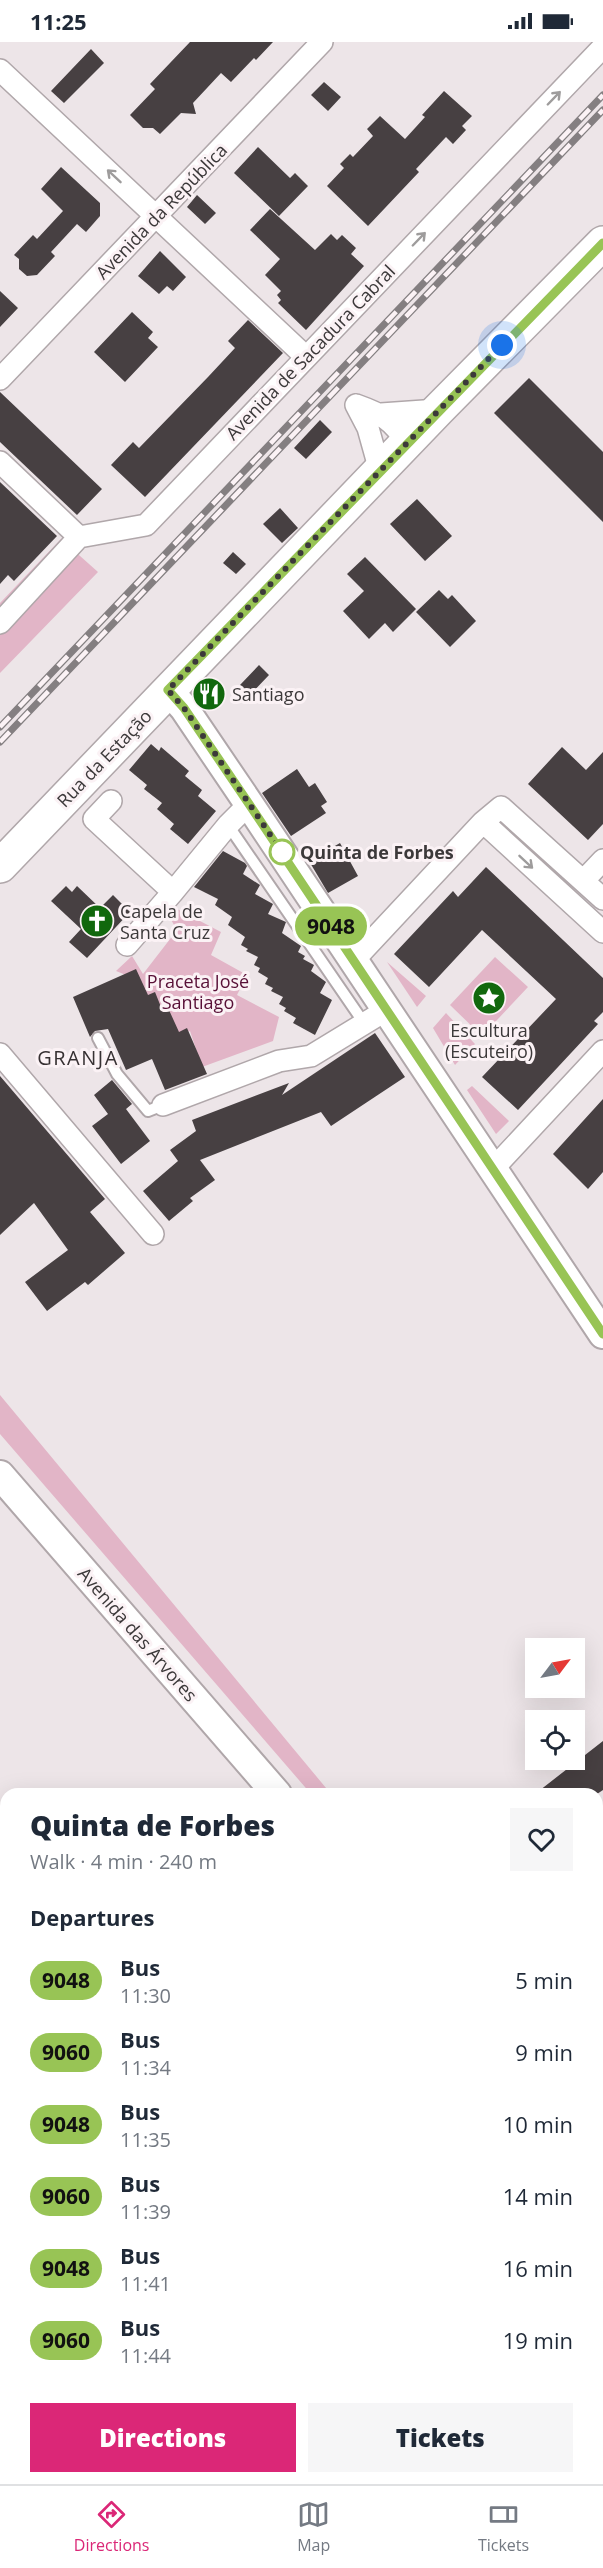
<!DOCTYPE html>
<meta charset="utf-8">
<style>
body{margin:0;font-family:"Open Sans",sans-serif;background:#f6f6f7;color:#1f2937;height:100vh;display:flex;flex-direction:column;font-size:22px;white-space:nowrap}
*{box-sizing:border-box;margin:0}
p{font-size:20px;color:#747a83}
.icon{flex:none;width:33px;height:33px;fill:none;stroke:currentColor;stroke-width:2;stroke-linecap:round;stroke-linejoin:round}
.map{position:relative;flex:1;overflow:hidden}
.panel{position:absolute;left:0px;top:1746px;width:603px;height:696px;display:flex;flex-direction:column;background:#fff;border-radius:18px 18px 0 0;box-shadow:0 6px 24px #0002}
.panel>*{flex:none}
.badge{padding:0 12px;border-radius:20px;font-size:21px;line-height:39px}
.needle{width:39px;rotate:58deg}
.tools{position:absolute;left:525px;top:1596px;display:grid;gap:12px}
.tools a{display:grid;place-items:center;width:60px;height:60px;border-radius:0px;background:#fff;box-shadow:0 6px 24px #0002;font-size:30px}
.you{position:absolute;width:30px;height:30px;margin:-15px;border:4px solid #fff;border-radius:50%;background:#1a73e8;box-shadow:0 0 0 9px #1a73e833}
.map>.badge{position:absolute;translate:-50% -50%;box-shadow:0 0 0 3px #fff}
h2{padding:0 30px;font-size:22px;line-height:54px}
.round{display:grid;place-items:center;flex:none;width:63px;height:63px;border-radius:0px;background:#f6f6f7}
.headline{display:flex;align-items:center;justify-content:space-between;height:102px;padding:0 30px}
h1{font-size:28px;font-weight:800;line-height:45px}
.action{display:flex;gap:12px;margin-top:auto;padding:12px 30px}
.action a{flex:1;height:69px;border-radius:0px;background:#db2777;color:#fff;font-size:24px;font-weight:800;line-height:69px;text-align:center}
.action a+a{background:#f6f6f7;color:#1f2937}
ul{padding:0;list-style:none}
li{display:flex;align-items:center;gap:18px;height:72px;padding:0 30px}
li div{flex:1}
li b{display:block;font-size:22px}
li em{font-style:normal}
li .badge{min-width:66px;font-weight:700;text-align:center}
.status{display:flex;justify-content:space-between;align-items:center;height:42px;padding:0 30px;background:#fff;direction:ltr}
.status svg{height:16px;fill:currentColor}
.menu{display:flex;justify-content:space-around;align-items:center;height:84px;border-top:2px solid #e0e1e3;background:#fff;font-size:16px;color:#747a83}
.menu a{display:grid;justify-items:center;gap:3px}
.menu .current{color:#db2777}
.map>svg:first-child{display:block}
.green{fill:#e2b5c7}
.building{fill:#474042}
.lines{fill:none;stroke-linecap:round;stroke-linejoin:round}
.service-casing{stroke:#b0a7aa;stroke-width:14}
.minor-casing{stroke:#b0a7aa;stroke-width:24}
.secondary-casing{stroke:#b0a7aa;stroke-width:32}
.primary-casing{stroke:#b0a7aa;stroke-width:36}
.service{stroke:#fff;stroke-width:10}
.minor{stroke:#fff;stroke-width:21}
.secondary{stroke:#fff;stroke-width:28}
.primary{stroke:#fff;stroke-width:33}
.rail-casing{stroke:#847f81;stroke-width:7}
.rail{stroke:#fbf2f5;stroke-width:4.5;stroke-dasharray:14;stroke-linecap:butt}
.oneway{stroke:#9e9c9c}
.line-casing{stroke:#fff;stroke-width:14}
.line{stroke:#98c455;stroke-width:9}
.walk{stroke:#3c393a;stroke-width:6;stroke-dasharray:0 10.8}
.stop-dot{fill:#fff;stroke:#98c455;stroke-width:3}
.labels{text-anchor:middle;dominant-baseline:central;stroke-width:6;stroke-linejoin:round;paint-order:stroke}
.street-label{font-size:18px;fill:#3c393a;stroke:#fbf2f5}
.poi-label{font-size:18px;fill:#3c393a;stroke:#fbf2f5;text-anchor:start}
.stop-label{font-size:18px;font-weight:bold;fill:#3c393a;stroke:#fbf2f5;text-anchor:start}
.park-label{font-size:18px;fill:#581037;stroke:#fbf2f5}
.neighbourhood-label{font-size:20px;letter-spacing:1.5px;fill:#373133;stroke:#fbf2f5}
</style>
<div class="status"><b>11:25</b><svg viewBox="0 0 49 12"><path d="M0 12V9h3v3zM5 12V6h3v6zM10 12V3h3v9zM15 12V0h3v12zM26 1h20v11H26zM47 4h2v5h-2z"/></svg></div>
<div class="map">
<svg width="603" height="2442" viewBox="0 0 603 2442">
<rect width="100%" height="100%" fill="#ede5e8"/>
<!-- green -->
<path class="green" d="M61,497l37,33 -98,101v-70z
M177,867l44,23 -10,23 36,20 -10,20 42,22 -6,24 -71,26 -12,-36 -14,5 -45,-59 -15,-6 16,-15 11,18 34,-44 -7,-12z
M495,915l33,30 -46,49 -32,-31z
M387,920l39,34 -9,11z
M446,971l29,31 -20,21 -22,-37z
M472,1044l37,35 -13,13 -29,-44z
M0,1353l331,399h-20l-311,-360z"/>
<!-- building -->
<path class="building" d="M190,0h83l-17,18 -2,-2 -23,24 -10,-9 -28,30 3,11 -15,-1 -21,21 -7,-6h-10l-13,-13 25,-26 -5,-5z
M91,7l13,14 -40,40 -13,-12z
M324,40l17,15 -13,14 -17,-16z
M444,49l28,25 -10,10 4,4 -13,14 -7,-7 -30,32 3,3 -51,54 -41,-40 17,-18 -4,-4 10,-10 3,3 20,-21 -6,-7 13,-13 25,23 20,-22 -3,-2z
M258,105l32,31 5,-5 13,13 -29,30 -45,-43z
M61,125l39,36v13l-14,16 -9,-8 -26,28 4,4 -18,19 -10,1 -8,-7v-10l-5,-4 19,-20 4,4 26,-28 -22,-22z
M197,153l19,18 -11,11 -18,-17z
M270,167l45,41 16,-16 6,6 5,-5 14,13 -5,6 13,12 -58,64 -28,-27 3,-3 -4,-5 4,-4 -16,-16 15,-16 -30,-29z
M160,209l26,26 -13,14 -6,-5 -8,8 -21,-18z
M0,249l18,17 -18,19z
M132,270l21,20 -5,6 10,9 -33,35 -31,-30z
M248,278l35,33 -138,144 -34,-32 22,-23 6,6 69,-71 27,-29 -7,-7z
M529,336l74,74v70l-109,-109z
M0,350l102,97 -25,26 -77,-73z
M320,378l12,12 -26,27 -12,-11z
M0,440l57,54 -43,45 -6,-6 -8,9z
M417,457l35,37 -27,25 -35,-37z
M280,466l18,20 -16,15 -19,-19z
M233,510l13,12 -10,10 -13,-11z
M365,515l51,52 -23,23 -8,-9 -16,16 -26,-28 21,-20 -17,-17z
M439,548l9,9 4,-4 24,26 -26,26 -34,-35z
M259,623l10,10 -19,20 -10,-10z
M151,702l8,7 2,-4 28,24 -4,5 17,14 -4,6 18,15 -28,33 -18,-15 4,-5 -17,-15 5,-6 -18,-14 3,-4 -18,-15z
M562,705l24,23 17,-18v72l-15,16 -60,-56z
M297,727l12,18 6,-4 12,19 -6,4 5,7 -35,23 -29,-43z
M340,801l18,33 -30,17 -19,-32z
M223,809l22,12 2,3 -4,8 17,11 -5,9 18,10 -5,10 18,8 -4,11 19,13 -3,6 7,4 -2,3 11,6 -3,6 15,11 -6,11 12,7 -17,35 -22,-12 3,-5 -12,-7 2,-3 -7,-4 4,-7 -12,-6 2,-3 -8,-4 3,-6 -10,-6 2,-4 -6,-3 4,-8 -12,-6 2,-2 -7,-4 4,-8 -17,-12 4,-8 -17,-12 3,-6 -24,-12z
M486,825l117,111v34l-9,9 4,3 -80,86 -36,-33 74,-78 -74,-69 -53,57 -35,-33 59,-63 5,6z
M66,844l6,6 5,-6 23,22 13,-13 17,17 -43,46 -18,-16 12,-13 -30,-28z
M136,927l12,26 7,-3 8,20 6,-2 10,22 8,-4 20,46 -42,16 -13,-31 -26,11 -18,-41 -13,2 -5,6 -17,-40z
M375,991l30,44 -74,49 -10,-14 -121,48 15,20 -25,18 3,3 -24,20 -26,-30 35,-30 -8,-11 26,-19 -4,-11 97,-37 -7,12z
M0,1034l105,123 -15,13 35,41 -37,32 -3,-3 -38,29 -22,-29 43,-32 -34,-47 -34,32z
M112,1038l20,24 -6,5 24,32 -29,23 -29,-38 16,-12 -14,-19z
M603,1057v73l-15,17 -35,-35z
M603,1699v49l-6,4h-62z"/>
<g class="lines">
<defs>
<path id="service" d="M228,783l136,198
M98,996l19,36 31,37 15,-6"/>
<path id="minor" d="M0,28l306,287
M0,337l322,-337
M356,363l12,23 12,43
M356,363c25,9 36,14 51,38
M381,372l57,-4
M0,420l79,75
M0,581l79,-86 67,-12 457,-478
M111,759l-17,18 79,73
M483,780l120,110
M584,838l19,-20
M127,903l46,-53 55,-67 21,-21
M354,918l129,-138 18,-15 102,92
M0,1012l153,180
M163,1063l116,-44 32,-5 77,-47
M493,1127l110,-118
M597,2030l6,-5
M0,2093l6,4
M0,2388l6,-6
M389,2436l5,6
M339,2442l7,-6"/>
<path id="secondary" d="M168,648l16,18 65,96 354,530
M0,1433l277,319
M597,2127l6,7"/>
<path id="primary" d="M0,824l438,-456 165,-167"/>
</defs>
<!-- service casing -->
<use href="#service" class="service-casing"/>
<!-- minor casing -->
<use href="#minor" class="minor-casing"/>
<!-- secondary casing -->
<use href="#secondary" class="secondary-casing"/>
<!-- primary casing -->
<use href="#primary" class="primary-casing"/>
<!-- service -->
<use href="#service" class="service"/>
<!-- minor -->
<use href="#minor" class="minor"/>
<!-- secondary -->
<use href="#secondary" class="secondary"/>
<!-- primary -->
<use href="#primary" class="primary"/>
<defs>
<path id="rail" d="M0,685l603,-632
M0,700l603,-632"/>
</defs>
<!-- rail casing -->
<use href="#rail" class="rail-casing"/>
<!-- rail -->
<use href="#rail" class="rail"/>
</g>
<!-- one-way arrows -->
<defs><path id="oneway-shaft" d="M-6 0H5M1.5-3L5.5 0L1.5 3" fill="none" stroke-width="1.6" stroke-linecap="round" stroke-linejoin="round" transform="scale(1.5)"/></defs>
<g class="oneway">
<use href="#oneway-shaft" transform="translate(554 56) rotate(-46)"/>
<use href="#oneway-shaft" transform="translate(114 134) rotate(-137)"/>
<use href="#oneway-shaft" transform="translate(419 197) rotate(-46)"/>
<use href="#oneway-shaft" transform="translate(526 820) rotate(43)"/>
</g>
<g class="lines">
<defs>
<path id="line" d="M603,201l-435,447 16,18 65,96 354,530"/>
</defs>
<!-- line casing -->
<use href="#line" class="line-casing"/>
<!-- line -->
<use href="#line" class="line"/>
<!-- walk -->
<path class="walk" d="M282,810l-98,-144 -16,-18 334,-345"/>
</g>
<!-- icons -->
<defs>
<symbol id="restaurant-disc" viewBox="-11 -11 22 22"><circle r="9.5" fill="#11680d" stroke="#fbf2f5"/><path d="M-5-6h1v4h1v-4h1v4h1v-4h1v5L-1.5 .5V6h-2V.5L-5-1ZM5-6V6H3V1.5H1.5Q1.5-4 5-6Z" fill="#fff"/></symbol>
<symbol id="church-disc" viewBox="-11 -11 22 22"><circle r="9.5" fill="#11680d" stroke="#fbf2f5"/><path d="M-1.2-6h2.4v3.5h3.3v2.4h-3.3V6h-2.4V-.1h-3.3v-2.4h3.3Z" fill="#fff"/></symbol>
<symbol id="sight-disc" viewBox="-11 -11 22 22"><circle r="9.5" fill="#11680d" stroke="#fbf2f5"/><path d="M0-6L1.8-2.2L6-1.7L2.9 1.2L3.7 5.4L0 3.3L-3.7 5.4L-2.9 1.2L-6-1.7L-1.8-2.2Z" fill="#fff"/></symbol>
</defs>
<g fill-rule="evenodd">
<use href="#restaurant-disc" x="190" y="633" width="38" height="38"/>
<use href="#church-disc" x="78" y="860" width="38" height="38"/>
<use href="#sight-disc" x="470" y="937" width="38" height="38"/>
</g>
<!-- markers -->
<circle class="stop-dot" cx="282" cy="810" r="12"/>
<g class="labels">
<!-- street labels -->
<g class="street-label">
<text transform="translate(161 169) rotate(-46)">Avenida da República</text>
<text transform="translate(310 310) rotate(-46)">Avenida de Sacadura Cabral</text>
<text transform="translate(104 716) rotate(-46)">Rua da Estação</text>
<text transform="translate(138 1592) rotate(49)">Avenida das Árvores</text>
</g>
<!-- poi labels -->
<g class="poi-label">
<text x="232" y="652">Santiago</text>
<text x="120" y="869">Capela de<tspan x="120" dy="21">Santa Cruz</tspan></text>
<text x="489" y="988" text-anchor="middle">Escultura<tspan x="489" dy="21">(Escuteiro)</tspan></text>
</g>
<!-- stop labels -->
<g class="stop-label">
<text x="300" y="810">Quinta de Forbes</text>
</g>
<!-- park labels -->
<g class="park-label">
<text x="198" y="939">Praceta José<tspan x="198" dy="21">Santiago</tspan></text>
</g>
<!-- neighbourhood labels -->
<g class="neighbourhood-label">
<text x="78" y="1015">GRANJA</text>
</g>
</g>
</svg>
<div class="tools">
<a><svg class="needle" viewBox="-14 -14 28 28"><path d="M0-13l5 13h-10z" fill="#e53935"/><path d="M0 13l5-13h-10z" fill="#747a83"/></svg></a>
<a><svg class="icon" aria-label="locate" viewBox="0 0 24 24"><circle cx="12" cy="12" r="6"/><path d="M12 2v4M12 18v4M2 12h4M18 12h4"/></svg></a>
</div>
<div class="you" style="left:502px;top:303px"></div>
<b class="badge" style="left:331px;top:884px;background:#98c455;color:#111">9048</b>
<section class="panel">
<div class="headline"><div><h1>Quinta de Forbes</h1><p>Walk · 4 min · 240 m</p></div><a class="round"><svg class="icon" aria-label="heart" viewBox="0 0 24 24"><path d="M12 20l-8-8c-3-5 5-10 8-4 3-6 11-1 8 4z"/></svg></a></div>
<h2>Departures</h2>
<ul>
<li><span class="badge" style="background:#98c455;color:#111">9048</span><div><b>Bus</b><p>11:30</p></div><em>5 min</em></li>
<li><span class="badge" style="background:#98c455;color:#111">9060</span><div><b>Bus</b><p>11:34</p></div><em>9 min</em></li>
<li><span class="badge" style="background:#98c455;color:#111">9048</span><div><b>Bus</b><p>11:35</p></div><em>10 min</em></li>
<li><span class="badge" style="background:#98c455;color:#111">9060</span><div><b>Bus</b><p>11:39</p></div><em>14 min</em></li>
<li><span class="badge" style="background:#98c455;color:#111">9048</span><div><b>Bus</b><p>11:41</p></div><em>16 min</em></li>
<li><span class="badge" style="background:#98c455;color:#111">9060</span><div><b>Bus</b><p>11:44</p></div><em>19 min</em></li>
</ul>
<div class="action"><a>Directions</a><a>Tickets</a></div>
</section>
</div>
<nav class="menu">
<a class="current"><svg class="icon" aria-label="directions" viewBox="0 0 24 24"><path d="M12 3l9 9-9 9-9-9zM9 14v-3h6M13 9l2 2-2 2"/></svg>Directions</a>
<a><svg class="icon" aria-label="map" viewBox="0 0 24 24"><path d="M3 6l6-2 6 2 6-2v14l-6 2-6-2-6 2zM9 4v14M15 6v14"/></svg>Map</a>
<a><svg class="icon" aria-label="tickets" viewBox="0 0 24 24"><path d="M3 7h18v10H3zM15 7v10"/></svg>Tickets</a>
</nav>
